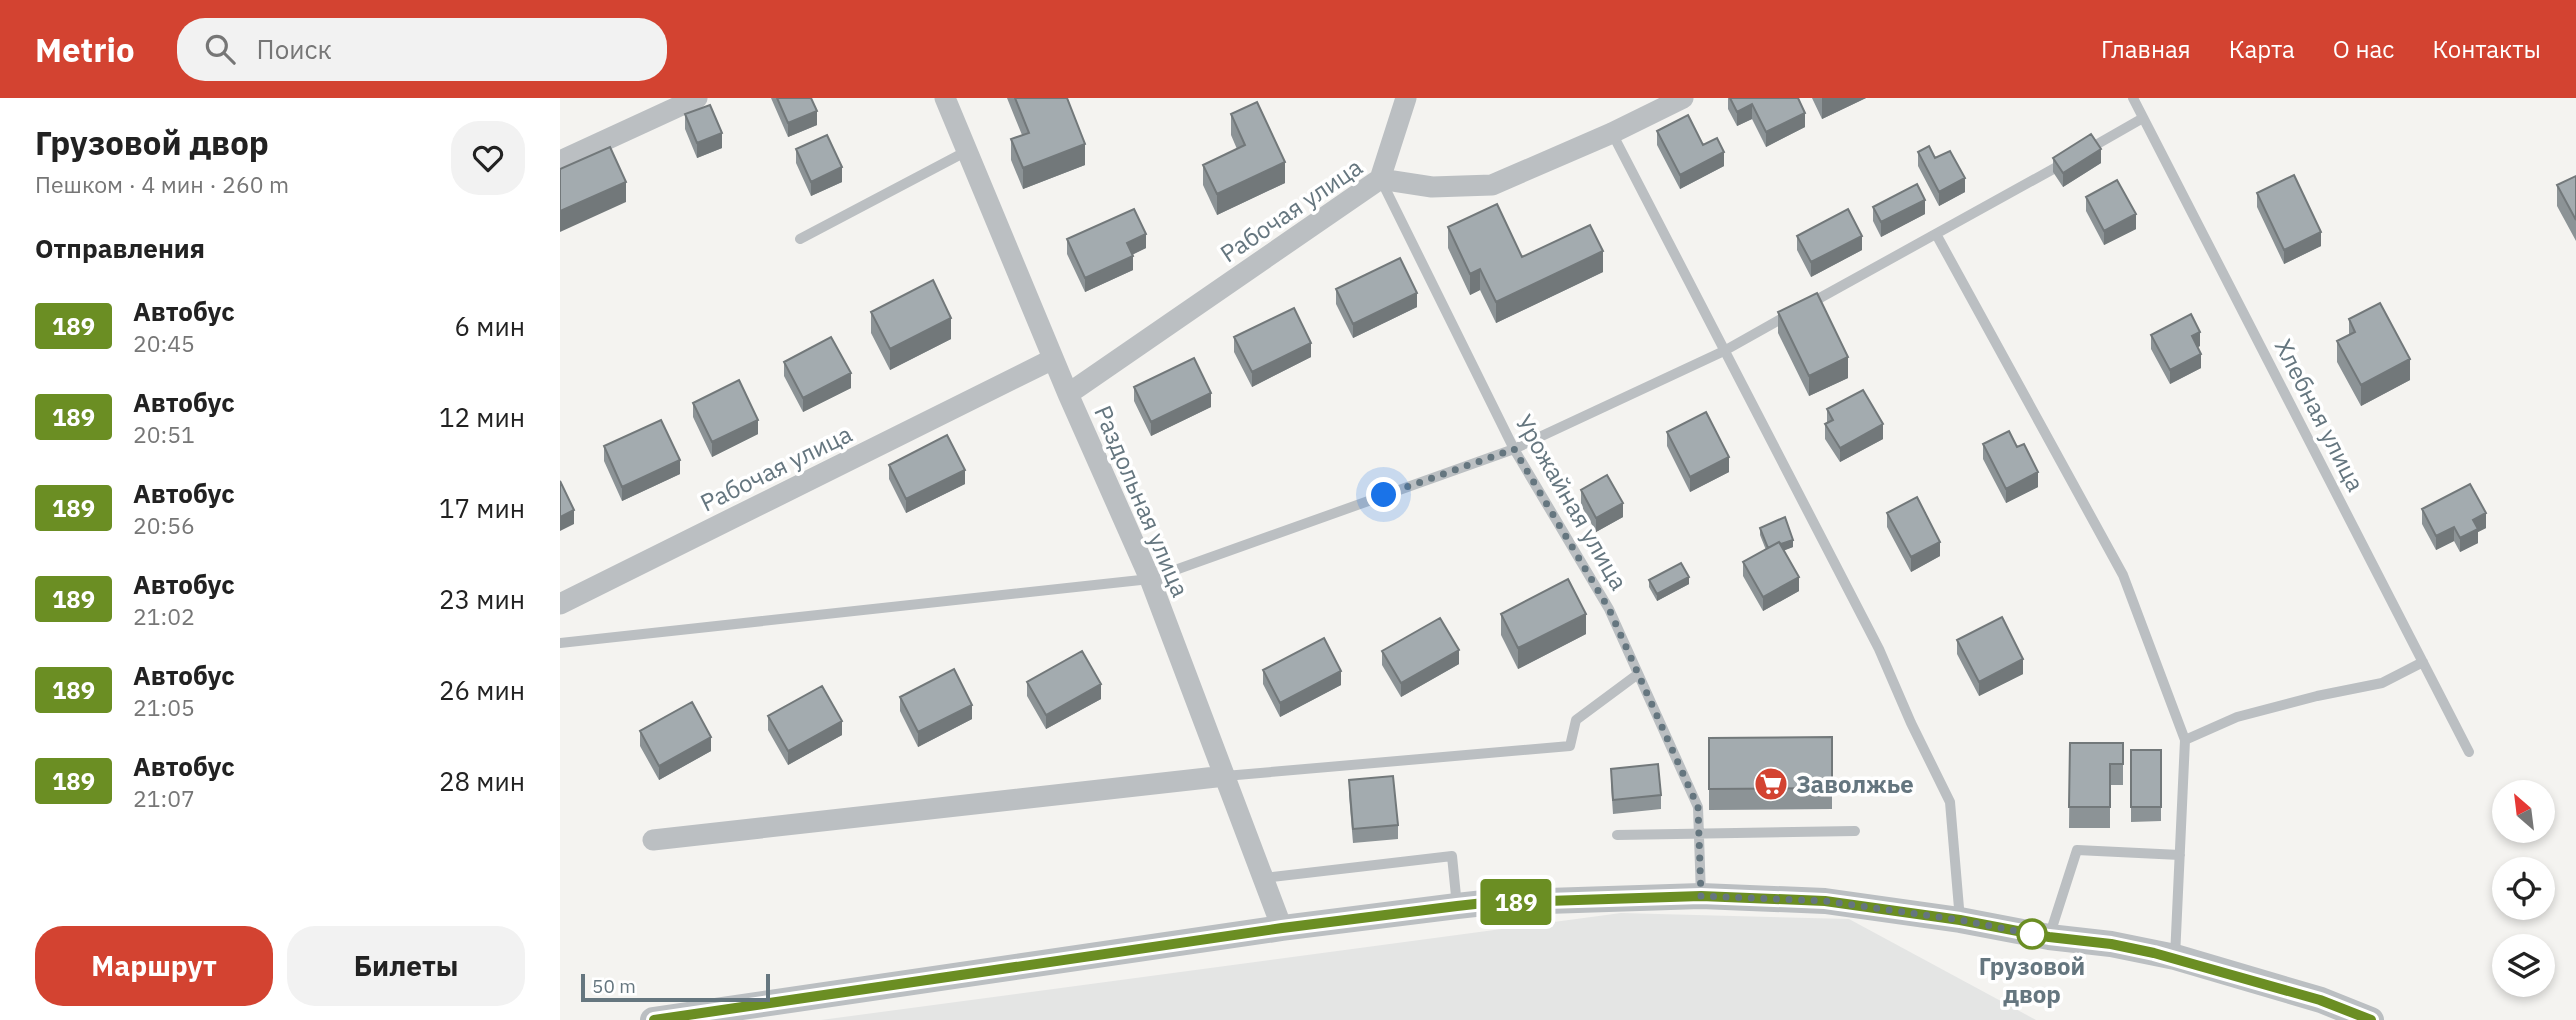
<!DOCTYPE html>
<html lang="ru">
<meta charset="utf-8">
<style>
body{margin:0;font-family:"IBM Plex Sans",sans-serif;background:#f2f2f2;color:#222;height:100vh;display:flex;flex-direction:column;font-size:26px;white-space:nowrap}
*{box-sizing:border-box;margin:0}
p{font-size:23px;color:#767676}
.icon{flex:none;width:38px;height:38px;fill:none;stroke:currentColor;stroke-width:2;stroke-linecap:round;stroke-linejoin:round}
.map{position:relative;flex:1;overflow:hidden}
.side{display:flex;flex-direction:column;background:#fff;width:560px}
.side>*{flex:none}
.badge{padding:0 14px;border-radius:5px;font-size:24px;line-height:46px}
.needle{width:46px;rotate:332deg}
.tools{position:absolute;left:1932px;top:682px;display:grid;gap:14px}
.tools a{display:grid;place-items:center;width:63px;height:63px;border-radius:50%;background:#fff;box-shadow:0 4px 10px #0003;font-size:35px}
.scale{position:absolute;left:21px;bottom:18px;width:189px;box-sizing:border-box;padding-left:7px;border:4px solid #65767f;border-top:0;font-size:19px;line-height:24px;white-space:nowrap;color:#65767f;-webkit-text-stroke:5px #fff;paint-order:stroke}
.you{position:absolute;width:35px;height:35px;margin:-18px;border:5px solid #fff;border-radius:50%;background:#1a73e8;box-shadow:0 0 0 10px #1a73e833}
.map>.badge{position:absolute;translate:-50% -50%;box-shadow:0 0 0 4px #fff}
h2{padding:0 35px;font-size:26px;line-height:63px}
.round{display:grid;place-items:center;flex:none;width:74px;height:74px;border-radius:28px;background:#f2f2f2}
.headline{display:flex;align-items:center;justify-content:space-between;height:119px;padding:0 35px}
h1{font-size:33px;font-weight:700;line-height:52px}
.action{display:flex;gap:14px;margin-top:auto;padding:14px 35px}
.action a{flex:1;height:80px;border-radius:28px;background:#d34331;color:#fff;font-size:28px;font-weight:700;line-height:80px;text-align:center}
.action a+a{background:#f2f2f2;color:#222}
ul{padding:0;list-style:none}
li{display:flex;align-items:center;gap:21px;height:91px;padding:0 35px}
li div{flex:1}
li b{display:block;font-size:26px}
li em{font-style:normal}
li .badge{min-width:77px;font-weight:700;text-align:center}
header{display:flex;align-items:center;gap:42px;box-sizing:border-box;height:98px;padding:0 35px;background:#d34331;color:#fff}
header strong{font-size:33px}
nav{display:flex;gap:38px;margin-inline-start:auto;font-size:24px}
.search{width:490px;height:63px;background:#f2f2f2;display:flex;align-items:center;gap:18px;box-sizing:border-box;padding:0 24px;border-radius:28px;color:#767676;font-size:26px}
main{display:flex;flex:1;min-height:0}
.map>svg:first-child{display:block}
.built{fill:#e4e5e4}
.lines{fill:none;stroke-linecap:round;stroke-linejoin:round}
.service{stroke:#bbbfc2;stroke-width:10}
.minor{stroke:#bbbfc2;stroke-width:21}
.tertiary{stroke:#bbbfc2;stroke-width:26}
.wall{fill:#8c9396}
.shaded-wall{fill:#72787a}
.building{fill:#a3abaf;stroke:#72787a;stroke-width:2}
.line-casing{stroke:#fff;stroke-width:16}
.line{stroke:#6b8e23;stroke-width:10}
.walk{stroke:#65767f;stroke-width:7;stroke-dasharray:0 12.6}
.stop-dot{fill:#fff;stroke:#6b8e23;stroke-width:3.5}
.labels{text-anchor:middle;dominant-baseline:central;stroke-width:7;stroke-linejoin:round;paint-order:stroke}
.street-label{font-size:24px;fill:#65767f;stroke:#fff}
.poi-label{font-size:24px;font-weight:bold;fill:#65767f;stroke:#fff;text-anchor:start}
.stop-label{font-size:24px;font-weight:bold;fill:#65767f;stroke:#fff}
</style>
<header>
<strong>Metrio</strong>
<div class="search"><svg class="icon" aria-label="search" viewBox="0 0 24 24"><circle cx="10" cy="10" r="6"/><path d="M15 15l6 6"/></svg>Поиск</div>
<nav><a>Главная</a><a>Карта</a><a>О нас</a><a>Контакты</a></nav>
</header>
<main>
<section class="side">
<div class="headline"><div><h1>Грузовой двор</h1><p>Пешком · 4 мин · 260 m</p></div><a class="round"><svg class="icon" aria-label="heart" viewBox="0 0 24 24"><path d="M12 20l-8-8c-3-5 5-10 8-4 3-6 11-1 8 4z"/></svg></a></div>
<h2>Отправления</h2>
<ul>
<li><span class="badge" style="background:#6b8e23;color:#fff">189</span><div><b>Автобус</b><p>20:45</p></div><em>6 мин</em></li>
<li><span class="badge" style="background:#6b8e23;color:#fff">189</span><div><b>Автобус</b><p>20:51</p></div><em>12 мин</em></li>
<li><span class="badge" style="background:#6b8e23;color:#fff">189</span><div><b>Автобус</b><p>20:56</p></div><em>17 мин</em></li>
<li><span class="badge" style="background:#6b8e23;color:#fff">189</span><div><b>Автобус</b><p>21:02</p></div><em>23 мин</em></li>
<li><span class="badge" style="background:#6b8e23;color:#fff">189</span><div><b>Автобус</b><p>21:05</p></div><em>26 мин</em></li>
<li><span class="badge" style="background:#6b8e23;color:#fff">189</span><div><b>Автобус</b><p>21:07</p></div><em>28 мин</em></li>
</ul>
<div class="action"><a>Маршрут</a><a>Билеты</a></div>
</section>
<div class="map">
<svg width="2016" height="922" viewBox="0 0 2016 922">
<rect width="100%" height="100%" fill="#f4f3f0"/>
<!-- built -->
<path class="built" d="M1061,815l228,6 187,101h-1215z"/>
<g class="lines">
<!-- service -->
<path class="service" d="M1573,0l336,654
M1052,35l267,516 32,74 39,79 10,118
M1527,52l56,-32
M821,82l133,269 95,160 89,198 3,89
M1376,136l187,341 62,165 -10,217
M240,141l167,-88
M1249,206l255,-141
M0,545l590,-64 364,-130 210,-98 64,-36
M1625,642l52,-23 80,-21 65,-13 41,-21
M665,678l345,-30 6,-26 62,-46
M1057,737l238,-4
M704,780l188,-22 5,50
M1489,839l28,-87 103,5"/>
<!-- minor -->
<path class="minor" d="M385,0l123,296 82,185 132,349
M0,63l137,-63
M820,81l26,-81
M508,296l312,-215 52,8 60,-2 120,-52 71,-35
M0,506l493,-245
M93,742l572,-64"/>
<!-- tertiary -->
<path class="tertiary" d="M93,922l629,-92 175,-22 27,-3 217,-7 124,5 135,19 89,17 62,7 64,13 146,43 50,20"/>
</g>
<!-- wall -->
<path class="wall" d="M211,0h40l6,27 -29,12z
M447,0h60l18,67 -62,24 -12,-29v-21l11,-4z
M1168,0h70l7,29 -39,20 -14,-28 -15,7 -9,-17z
M1252,0h54l-44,21z
M125,16l37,34 -25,10 -12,-29z
M671,16l54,69 -68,32 -14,-30v-20l34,-16 -6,-14z
M1097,33l46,14 21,21 -44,23 -23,-44z
M236,51l46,33 -31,14 -15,-33z
M1358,54l17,6 30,34 -26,14 -21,-40z
M1493,60l48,5 -38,24 -10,-15z
M2016,78v65l-19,-35v-21z
M1697,95l64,53 -37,18 -27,-57z
M1526,99l50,32 -32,16 -18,-34z
M1313,109l52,7 -44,23 -8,-16z
M888,129l74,30 81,15 -107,51 -16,-33 -10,5 -22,-47z
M1237,138l65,14 -51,27 -14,-27z
M507,141l79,9 -14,7 1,15 -48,22 -18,-38z
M776,191l81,18 -64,31 -17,-34z
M311,214l80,27 -61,31 -19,-37z
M1218,214l70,66 -39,18 -31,-63z
M1789,221l61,61 -49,26 -24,-44v-21l12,-6z
M1591,237l49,11 -2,1 3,21 -31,16 -19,-35z
M674,239l77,20 -59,30 -18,-35z
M224,264l67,26 -48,24 -19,-36z
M574,289l77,20 -60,29 -17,-35z
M133,305l65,31 -46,23 -19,-40z
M1267,311l56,30 -43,23 -15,-23v-15l2,-1z
M1107,334l62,40 -39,20 -23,-46z
M1423,346l55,43 -32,16 -23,-44z
M44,348l76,28 -58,27 -18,-40z
M329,367l76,19 -59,29 -17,-34z
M1021,392l42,27 -27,15 -15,-27z
M1862,411l64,19 -8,4v11l-18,9 -6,-11 -18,9 -14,-26z
M1327,415l53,43 -29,16 -24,-45z
M1200,430l33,19 -9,3 15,41 -36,20 -20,-35v-14l23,-12 -6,-15z
M1089,482l40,4 -32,17 -8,-14z
M941,516l85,20 -68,35 -17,-34z
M1397,542l66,34 -44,22 -22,-42z
M822,553l77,13 -58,33 -19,-32z
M703,572l78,15 -61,32 -17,-33z
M467,584l74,17 -55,30 -19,-33z
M340,599l72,22 -54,28 -18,-36z
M208,618l74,19 -54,30 -20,-35z
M80,633l71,20 -52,29 -19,-34z
M1272,639v72l-123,1v-72z
M1510,645h53v42h-13v43h-41z
M1571,652h30v71l-30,1z
M1051,671l50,26v14l-48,5 -2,-30z
M789,682l49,45v14l-45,4 -4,-48z"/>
<!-- shaded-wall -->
<path class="shaded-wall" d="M1262,0h44l-44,21z
M1192,6v15l-15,7v-14z
M257,13v14l-29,12v-14z
M1245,15v14l-39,20v-15z
M162,35v15l-25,10v-15z
M525,46v21l-62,24v-21z
M1541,51v14l-38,24v-14z
M1164,54v14l-44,23v-14z
M725,64v21l-68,32v-21z
M282,69v15l-31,14v-14z
M1405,80v14l-26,14v-14z
M66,84v20l-66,30v-21z
M1365,102v14l-44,23v-15z
M1576,116v15l-32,16v-14z
M1761,134v14l-37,18v-14z
M586,136v14l-19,9v-14z
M1302,138v14l-51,27v-15z
M1043,153v21l-107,51v-21z
M573,158v14l-48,22v-14z
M920,171v21l-10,5v-21z
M857,195v14l-64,31v-14z
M391,220v21l-61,31v-21z
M1640,234v14l-8,4v-14z
M751,245v14l-59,30v-15z
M1641,256v14l-31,16v-14z
M1288,259v21l-39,18v-20z
M1850,261v21l-49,26v-21z
M291,275v15l-48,24v-14z
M651,295v14l-60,29v-14z
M198,322v14l-46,23v-15z
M1323,326v15l-43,23v-14z
M1169,359v15l-39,20v-15z
M120,362v14l-58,27v-14z
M405,372v14l-59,29v-14z
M1478,374v15l-32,16v-14z
M1063,405v14l-27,15v-14z
M14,412v14l-14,7v-14z
M1926,415v15l-8,4v11l-18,9v-14l13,-18z
M1894,429v14l-18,9v-14z
M1233,442v7l-25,10v-8z
M1380,444v14l-29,16v-15z
M1129,479v7l-32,17v-7z
M1239,479v14l-36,20v-14z
M1026,516v20l-68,35v-21z
M899,552v14l-58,33v-14z
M1463,561v15l-44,22v-14z
M781,573v14l-61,32v-14z
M541,586v15l-55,30v-14z
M412,607v14l-54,28v-15z
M282,623v14l-54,30v-14z
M151,639v14l-52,29v-14z"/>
<!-- building -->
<path class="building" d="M217,0h34l6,13 -29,12z
M455,0h52l18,46 -62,24 -12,-29 18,-6z
M1170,0h68l7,15 -39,19 -14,-28 -15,8z
M697,4l28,60 -68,32 -14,-29 42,-20 -14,-31z
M150,7l12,28 -25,10 -12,-29z
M1128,17l15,30 14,-7 7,14 -44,23 -23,-44z
M1531,36l10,15 -38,24 -10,-15z
M267,37l15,32 -31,15 -15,-33z
M1369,48l6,12 15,-7 15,27 -26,14 -21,-40z
M50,49l16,35 -66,29v-42z
M1734,77l27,57 -37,18 -27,-57z
M2016,78v44l-19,-35z
M1557,82l19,34 -32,17 -18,-34z
M1357,86l8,16 -44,22 -8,-15z
M937,106l25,53 68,-32 13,26 -107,51 -16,-33 -10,5 -22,-47z
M574,111l12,25 -19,9 6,13 -48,22 -18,-39z
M1288,111l14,27 -51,26 -14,-26z
M840,160l17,35 -64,31 -17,-35z
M373,182l18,38 -61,31 -19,-37z
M1257,195l31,64 -39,19 -31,-64z
M1820,205l30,56 -49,26 -24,-44 18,-9 -6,-13z
M734,210l17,35 -59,29 -18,-35z
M1631,216l9,18 -8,4 9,18 -31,16 -19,-35z
M271,239l20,36 -48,25 -19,-36z
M634,260l17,35 -60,29 -17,-35z
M179,282l19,40 -46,22 -19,-39z
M1303,292l20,34 -43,24 -15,-24 8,-4 -6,-11z
M1146,314l23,45 -39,20 -23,-45z
M101,322l19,40 -58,27 -18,-41z
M1449,333l8,16 7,-3 14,28 -32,17 -23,-45z
M387,337l18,35 -59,29 -17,-34z
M1047,377l16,28 -27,15 -15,-28z
M0,383l14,29 -14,7z
M1910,386l16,29 -13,7 5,9 -18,9 -6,-11 -18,9 -14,-27z
M1357,399l23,45 -29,15 -24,-44z
M1225,419l8,23 -12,4 -2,-2 -11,6 -8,-20z
M1219,444l20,35 -36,20 -20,-35z
M1121,465l8,14 -32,17 -8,-14z
M1008,481l18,35 -68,34 -17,-34z
M1442,519l21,42 -44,23 -22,-42z
M880,520l19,32 -58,33 -19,-32z
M764,540l17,33 -61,32 -17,-33z
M522,553l19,33 -55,31 -19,-33z
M394,571l18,36 -54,27 -18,-35z
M262,588l20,35 -54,30 -20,-35z
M132,604l19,35 -52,29 -19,-35z
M1272,639v51l-123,1v-51z
M1510,645h53v21h-13v43h-41z
M1571,652h30v57h-30z
M1098,666l3,31 -48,5 -2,-31z
M833,678l5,49 -45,4 -4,-49z"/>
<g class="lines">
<defs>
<path id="line" d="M94,922l628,-92 175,-22 27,-3 217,-7 124,5 135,19 89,17 62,7 43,9 166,47 51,20"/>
</defs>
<!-- line casing -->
<use href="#line" class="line-casing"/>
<!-- line -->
<use href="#line" class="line"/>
<!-- walk -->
<path class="walk" d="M824,397l130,-46 95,160 89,198 3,89 124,5 135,19 72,14"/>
</g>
<!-- icons -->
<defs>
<symbol id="supermarket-disc" viewBox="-11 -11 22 22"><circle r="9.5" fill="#d34331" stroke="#fff"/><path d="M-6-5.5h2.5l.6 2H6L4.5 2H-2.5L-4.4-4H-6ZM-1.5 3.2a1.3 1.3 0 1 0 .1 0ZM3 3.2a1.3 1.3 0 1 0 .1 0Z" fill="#fff"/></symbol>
</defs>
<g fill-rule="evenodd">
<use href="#supermarket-disc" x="1192" y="667" width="38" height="38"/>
</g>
<!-- markers -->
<circle class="stop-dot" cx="1472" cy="836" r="14"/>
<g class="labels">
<!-- street labels -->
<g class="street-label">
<text transform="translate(731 112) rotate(-34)">Рабочая улица</text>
<text transform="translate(1760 317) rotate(63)">Хлебная улица</text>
<text transform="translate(216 370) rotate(-26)">Рабочая улица</text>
<text transform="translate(582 403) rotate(67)">Раздольная улица</text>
<text transform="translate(1012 404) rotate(60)">Урожайная улица</text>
</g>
<!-- poi labels -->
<g class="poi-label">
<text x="1236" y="686">Заволжье</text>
</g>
<!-- stop labels -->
<g class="stop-label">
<text x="1472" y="868">Грузовой<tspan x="1472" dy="28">двор</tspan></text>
</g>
</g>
</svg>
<div class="tools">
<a><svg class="needle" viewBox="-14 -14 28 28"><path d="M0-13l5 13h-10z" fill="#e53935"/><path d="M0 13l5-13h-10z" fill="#767676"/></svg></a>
<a><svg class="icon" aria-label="locate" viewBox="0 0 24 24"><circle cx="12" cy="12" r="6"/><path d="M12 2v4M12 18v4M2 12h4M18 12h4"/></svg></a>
<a><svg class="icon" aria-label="layers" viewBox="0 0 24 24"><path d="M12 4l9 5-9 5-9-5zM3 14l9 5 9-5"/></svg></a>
</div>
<div class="scale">50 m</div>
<div class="you" style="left:824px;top:397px"></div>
<b class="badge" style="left:956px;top:804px;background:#6b8e23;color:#fff">189</b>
</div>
</main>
